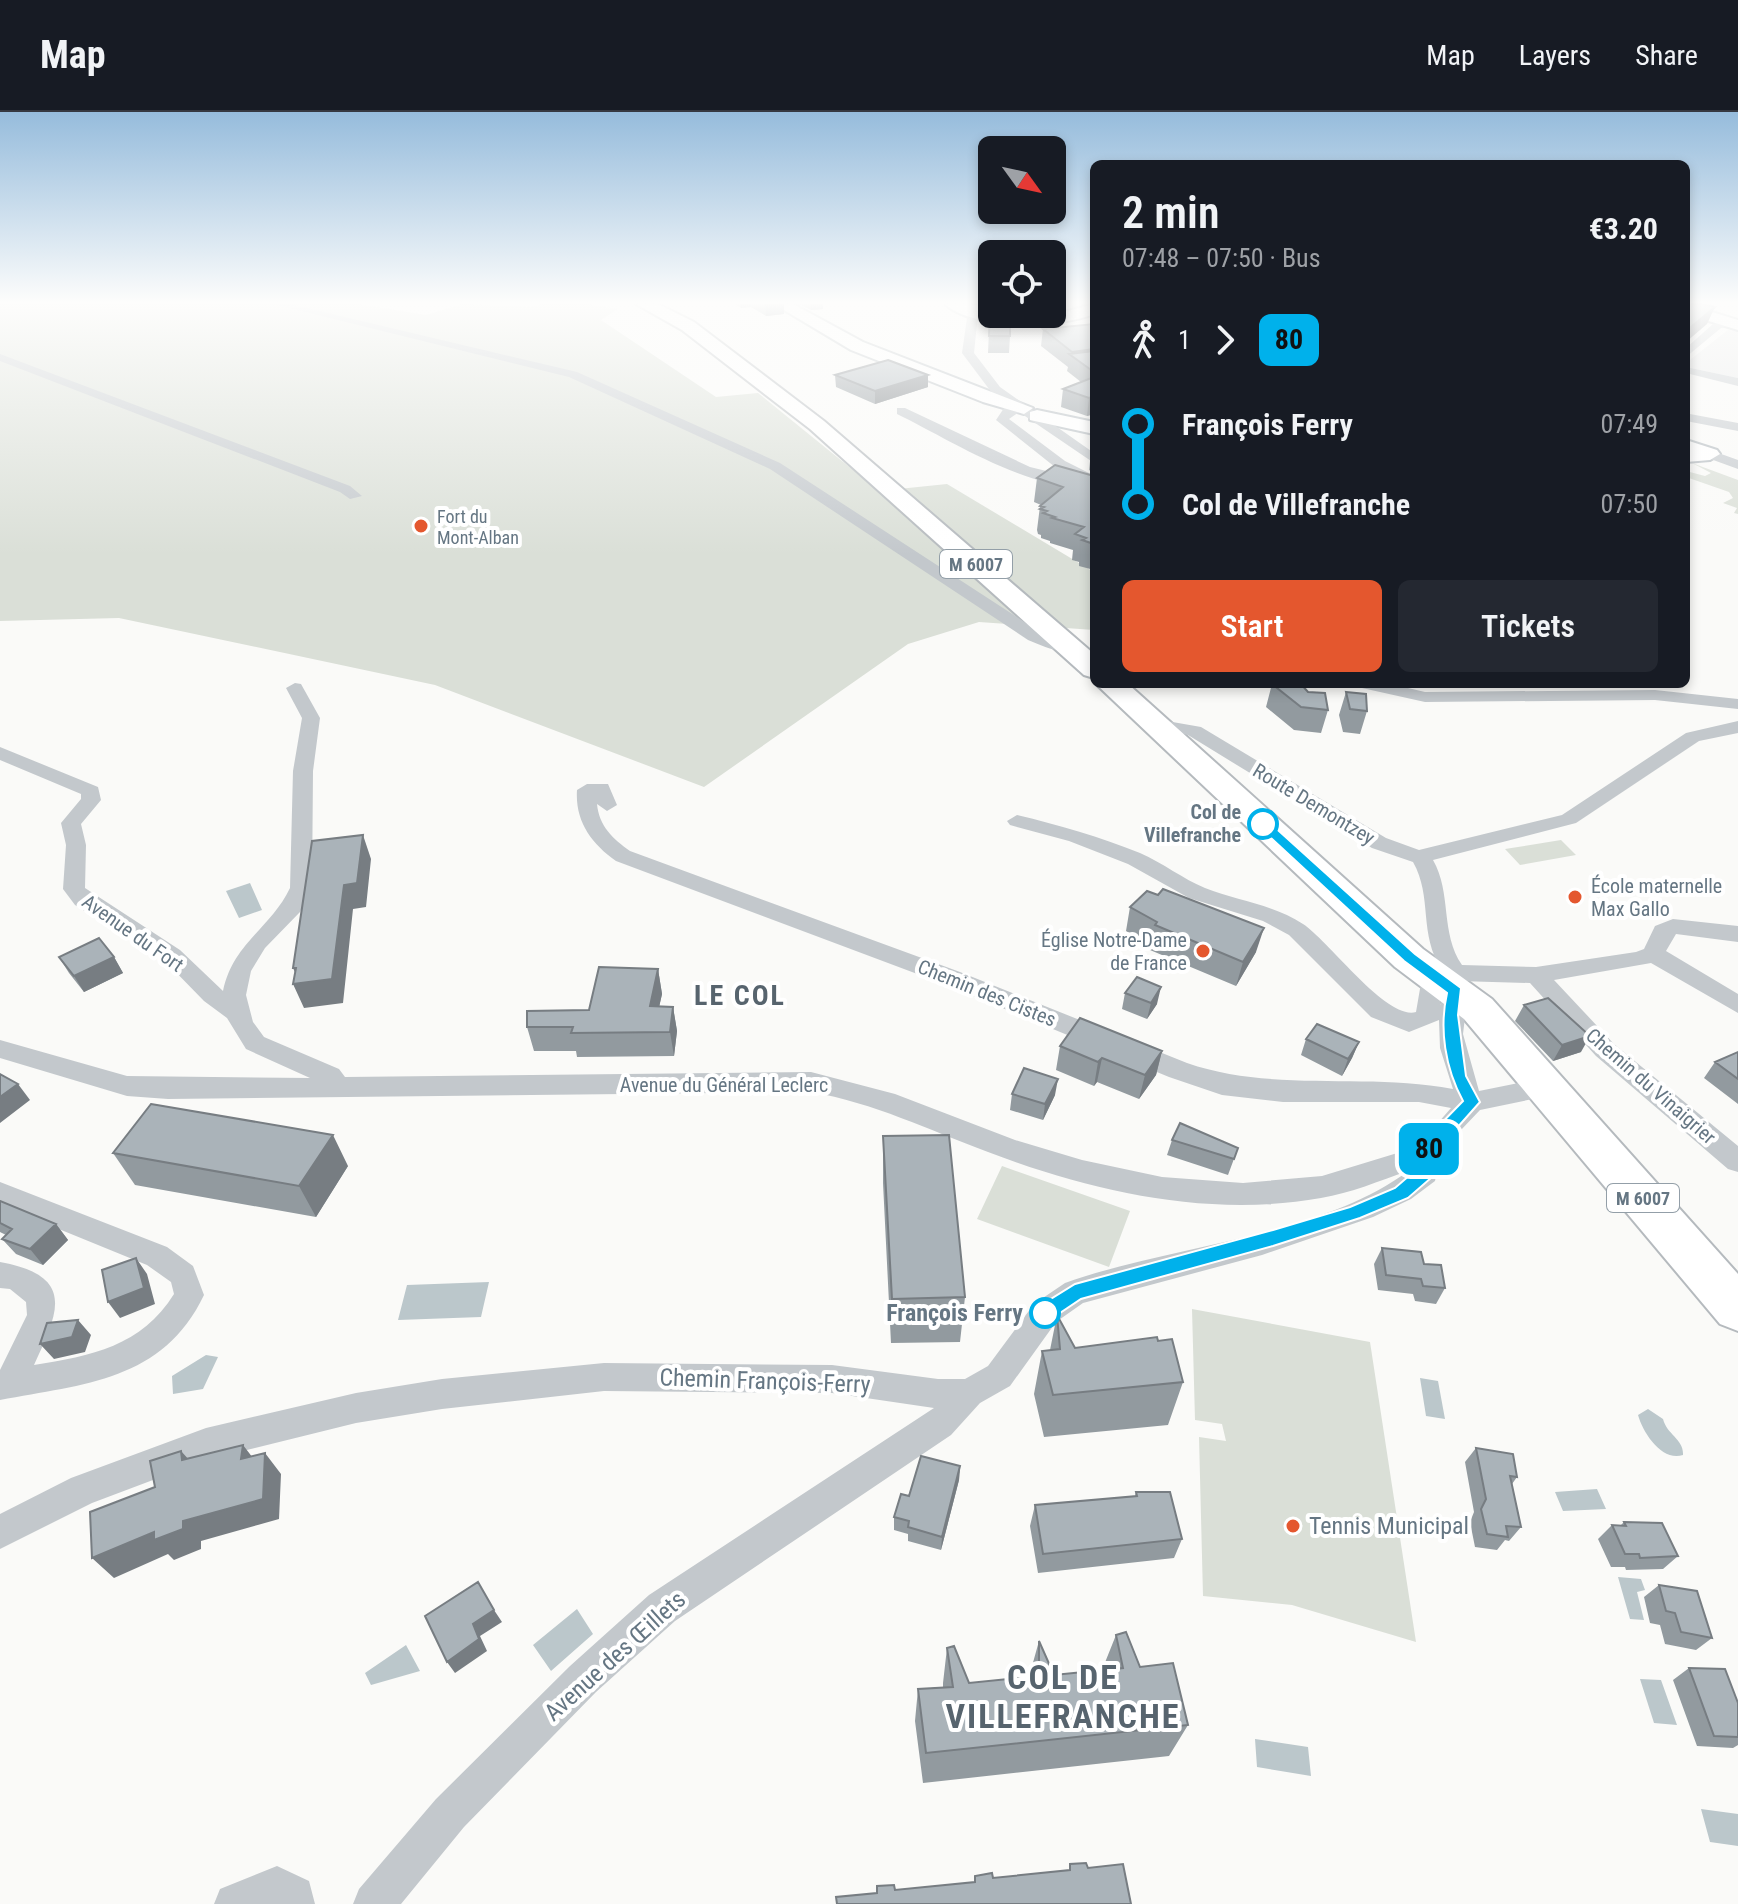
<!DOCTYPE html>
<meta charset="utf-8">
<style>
body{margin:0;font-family:"Roboto Condensed",sans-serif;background:#242831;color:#f1f3f6;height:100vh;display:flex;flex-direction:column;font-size:30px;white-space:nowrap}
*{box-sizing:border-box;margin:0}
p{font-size:26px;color:#9ea1a6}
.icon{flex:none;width:44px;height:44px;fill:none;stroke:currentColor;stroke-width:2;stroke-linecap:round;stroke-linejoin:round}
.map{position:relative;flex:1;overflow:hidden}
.panel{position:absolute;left:1090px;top:48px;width:600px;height:528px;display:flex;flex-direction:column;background:#171b24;border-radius:12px;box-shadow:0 4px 12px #0003}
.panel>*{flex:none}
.badge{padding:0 16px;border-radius:12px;font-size:28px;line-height:52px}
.needle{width:52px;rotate:123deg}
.tools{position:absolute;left:978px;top:24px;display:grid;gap:16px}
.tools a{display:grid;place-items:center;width:88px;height:88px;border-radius:12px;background:#171b24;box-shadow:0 4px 12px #0003;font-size:40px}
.map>.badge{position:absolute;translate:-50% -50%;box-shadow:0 0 0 4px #fff}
.legs{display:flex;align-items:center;gap:12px;height:88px;padding:0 32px;font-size:26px}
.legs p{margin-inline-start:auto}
.headline{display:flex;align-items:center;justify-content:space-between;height:136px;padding:0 32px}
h1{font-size:44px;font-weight:600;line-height:60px}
.action{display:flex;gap:16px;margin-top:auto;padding:16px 32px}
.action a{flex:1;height:92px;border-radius:12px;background:#e4572e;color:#fff;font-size:32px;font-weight:600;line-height:92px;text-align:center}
.action a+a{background:#242831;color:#f1f3f6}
ul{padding:0 32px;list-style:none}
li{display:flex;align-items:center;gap:28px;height:80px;font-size:30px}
li i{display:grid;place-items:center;width:12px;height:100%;margin:0 10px;background:currentColor}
li i::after{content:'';width:20px;height:20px;margin:-10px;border:6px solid;border-radius:50%;background:#171b24}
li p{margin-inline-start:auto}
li:first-child i{background:linear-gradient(#0000 50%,currentColor 0)}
li:last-child i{background:linear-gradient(currentColor 50%,#0000 0)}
header{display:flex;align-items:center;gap:48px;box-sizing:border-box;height:112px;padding:0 40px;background:#171b24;border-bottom:2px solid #363941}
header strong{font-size:38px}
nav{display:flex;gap:44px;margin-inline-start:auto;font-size:28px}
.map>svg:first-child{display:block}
.built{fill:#e8e9e9}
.green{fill:#dadfd7}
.water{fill:#bbc7cb}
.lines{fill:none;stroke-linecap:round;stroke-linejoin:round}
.secondary-casing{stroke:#b3babf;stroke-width:4}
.primary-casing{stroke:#b5babe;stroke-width:4}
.street{fill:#c3c8cc;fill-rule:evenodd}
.secondary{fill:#fff;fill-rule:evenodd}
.primary{fill:#fff;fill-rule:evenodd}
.wall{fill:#929a9f}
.shaded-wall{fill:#777d82}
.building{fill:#aab3b9;stroke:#777d82;stroke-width:2}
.line-1{fill:#00b1eb;stroke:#fff;stroke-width:2}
.poi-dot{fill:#e4572e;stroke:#fff;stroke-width:3}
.stop-1-dot{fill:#fff;stroke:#00b1eb;stroke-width:4}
.labels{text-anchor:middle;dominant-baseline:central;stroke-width:8;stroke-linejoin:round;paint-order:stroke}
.far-poi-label{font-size:18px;fill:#657683;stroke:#fff;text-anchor:start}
.shield{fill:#fff;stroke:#939fa8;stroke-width:2}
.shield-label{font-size:18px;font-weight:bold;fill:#657683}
.street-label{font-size:20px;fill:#657683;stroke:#fff}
.stop-label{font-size:20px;font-weight:bold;fill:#657683;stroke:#fff;text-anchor:end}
.poi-label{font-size:20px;fill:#657683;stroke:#fff;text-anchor:start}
.near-stop-label{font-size:24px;font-weight:bold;fill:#657683;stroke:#fff;text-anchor:end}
.near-street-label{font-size:24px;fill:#657683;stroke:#fff}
.near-poi-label{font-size:24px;fill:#657683;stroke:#fff;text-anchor:start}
.district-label{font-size:28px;font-weight:bold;letter-spacing:2px;fill:#57646e;stroke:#fff}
.near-district-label{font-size:34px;font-weight:bold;letter-spacing:2px;fill:#57646e;stroke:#fff}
</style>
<header>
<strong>Map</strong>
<nav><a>Map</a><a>Layers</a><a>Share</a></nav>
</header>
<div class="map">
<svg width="1738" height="1792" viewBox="0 0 1738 1792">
<rect width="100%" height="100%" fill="#fafaf8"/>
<!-- built -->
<path class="built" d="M1728,218l10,1v47l-52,-11v-4z"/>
<!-- green -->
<path class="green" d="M0,192h359l67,11 36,-11 68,3 12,-3h46l30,5 -17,11 115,77 42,-4 121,98 68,-7 147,88v58l-115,-8 -71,22 -204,143 -269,-102 -316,-67 -119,3z
M1692,351l46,17v34l-4,-1 3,-5 -14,-5 10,-5 -4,-6 -43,-15v-6l19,5 6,-3z
M1561,728l15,15 -56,10 -15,-16z
M1002,1054l128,45 -21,56 -132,-48z
M1192,1197l178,33 46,300 -124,-37 -89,-9 -4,-159 27,4 -4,-17 -27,-4z"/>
<!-- water -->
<path class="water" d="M250,771l12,27 -23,8 -13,-27z
M489,1170l-8,35 -83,3 9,-35z
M206,1243l12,2 -15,32 -30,5 -1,-18z
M1420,1266l18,3 7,38 -19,-3z
M1648,1297l15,10c4,16 21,20 20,36 -21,7 -40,-22 -45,-40z
M1597,1377l9,20 -43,2 -8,-19z
M1618,1465l23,2 4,11 -8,2 7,28 -14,-1z
M577,1497l16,25 -42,37 -18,-26z
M406,1533l14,26 -49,14 -6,-12z
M1640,1567l21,1 16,45 -23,-2z
M1255,1627l53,8 3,29 -54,-9z
M1701,1697l37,5v32l-28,-4z"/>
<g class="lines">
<defs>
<path id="secondary" d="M774,192h19l70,38 170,66 -9,6 -41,-12 -132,-52z
M1686,192l52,16v10l-52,-16z
M1037,298l57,12v12l-64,-14v-8z
M1686,328l31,10 3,4 -10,6 -24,2z"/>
<path id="primary" d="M636,192h22l36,18 130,99 270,233v24l-10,-3 -274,-246 -128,-99z
M945,192h26l21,5v5l68,-1 34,-9v10c-33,14 -122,16 -149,-10z
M1096,572h32l295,265 69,50 246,275v57l-18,-7 -256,-305 -69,-52z"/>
</defs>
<!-- secondary casing -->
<use href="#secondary" class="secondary-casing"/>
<!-- primary casing -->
<use href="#primary" class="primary-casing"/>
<!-- street -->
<path class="street" d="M273,192h17l287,68 203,91 260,169 37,14c-14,11 -33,0 -49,-6l-258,-171 -201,-92z
M969,192h10l-5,49 26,34 94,66v10l-75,-51 -10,7 56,42 28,14 1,10c-56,12 -147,-47 -197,-71v-6h8l125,59 49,12 -24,-12 -59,-47 8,-12 7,-2 -19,-13 -30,-40z
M1731,208l4,5 -14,3 -35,29v-9l27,-24z
M0,242l350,132 12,10 -12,3 -10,-7 -340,-131z
M1686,255l52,11v8l-52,-13z
M1690,302l48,9v8l-52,-10v-6z
M1710,338l28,10v9l-33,-12v-6z
M295,571l6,1 19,34 -7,53 -1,117 -12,24 -35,36 -14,23 -5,24 7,27 11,15 75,32 6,8 466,-5 84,22 120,46 67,20 80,17 81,6 79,-7 95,-29 34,-39 -32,-6h-136l-61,-7 -53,-18 -225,-93 -328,-123c-25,-18 -41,-40 -39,-71l10,-6h21l9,21 -10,6 -10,-7c2,22 16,35 33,47l330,121 227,91c87,30 177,9 266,26l-13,-41 -1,-28 -30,12 -38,-15 -82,-82 -26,-14 -74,-23 -61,-34 -59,-23 -59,-16 -3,-4 10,-6c42,10 83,22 123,38 23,10 43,26 65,35 32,13 68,16 98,36 25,16 84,97 113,88l5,-29 21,-13c-24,-36 -9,-73 -29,-108l-41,-14 -184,-113 -44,-10v-8l57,10 185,111 33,12 143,-35 124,-82 52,-12v12l-39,8 -123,82 -143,37c19,33 7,73 29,105l74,2 100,-15 8,-3 11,-23 18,-7 65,7v16l-62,-8 -10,17 72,43v19l-87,-50 -97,17 60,64 124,102v26l-10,-3 -132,-113 -66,-73 -71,-2 -5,3 10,2 4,6 -5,42 16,57 69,-14 9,3 4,7 -4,7 -77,16 -39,41 -6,30 -24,18 -38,18 -111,38 -179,48 -27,19 -46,64 -30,17 -29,32 -276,186 -79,71 -132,135 -63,77h-48l6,-15 77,-90 134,-133 79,-71 285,-187 -102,-15 -228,-2 -162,18 -86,14 -150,37 -114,43 -92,46v-35l71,-36 135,-50 150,-35 86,-14 162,-16 228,2 106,14h27l23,-13 46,-62 31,-21c102,-37 256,-46 343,-112 -29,10 -57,22 -87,27 -112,20 -228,-6 -333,-46 -59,-22 -114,-49 -177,-60l-643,7 -41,-3 -127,-38v-18l127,36 183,2 -64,-29 -19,-31 -23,-17 -40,-41 -89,-55 -12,-16 3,-44 -5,-22 20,-24v-5l-81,-34v-13l98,40 3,13 -20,24 5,21 -1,43 95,62 43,41c10,-48 48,-63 67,-103l3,-117 9,-53 -16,-30zM1445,878l-5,15 1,-12z
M1359,572h32l34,8 230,-2 83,9v10l-83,-9 -230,2 -63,-14z
M0,1070l167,65 26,19 11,29c-41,86 -120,89 -204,105v-30l27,-55 -1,-13 -16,-13 -10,-1v-26c77,14 58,51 34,103 57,-9 108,-19 140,-71l-3,-12 -24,-17 -147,-60z
M277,1754l32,15 6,23h-101l6,-15z"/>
<!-- secondary -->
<use href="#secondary" class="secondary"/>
<!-- primary -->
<use href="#primary" class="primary"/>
</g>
<!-- wall -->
<path class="wall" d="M735,192h49v10l-18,2 -15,-9 -10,1z
M799,192h24v5l-12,1z
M990,196l20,28 -1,17h-21z
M1094,212v90l-7,2 -26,-9 2,-18 18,-7 -14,-11 1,-4 -27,-21 2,-17z
M835,263h93v12l-53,17 -39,-17z
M1094,330v31l-5,-3 3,-26z
M1094,364v94l-15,-4v-4l-7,-2 1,-10 -23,-7v-2l-9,-3v-3l-3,-1 -1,-4 3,-24 1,-1 -7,-3 3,-24z
M1272,572l56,26 -7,23 -27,-3 -28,-23z
M1346,580l21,19 -7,23 -17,-2 -4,-17z
M1130,795l126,45 -20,34 -86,-36 1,-4 -25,-15z
M59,845h55l9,16 -39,19 -15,-19z
M658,857l4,25 -3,13h14l4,24 -3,25 -97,1 -1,-6h-42l-7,-24 62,-17z
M1125,881l32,11 -10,15 -25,-10z
M1524,893l57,47 -28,9 -38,-40z
M1306,927l53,3 -7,16 -10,18 -41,-21z
M1060,934l102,5 -6,24 -17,24 -42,-17 -3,4 -38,-16z
M1738,940v52l-34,-26 11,-16z
M1012,982l43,1 -12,25 -33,-10z
M883,1024l82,161 -5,45 -69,1 -8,-160z
M1172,1028l66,8 -10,27 -61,-20z
M113,1041l235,13 -32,51 -181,-32z
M0,1089l56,23 12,16 -25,25 -27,-11 -14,-15 4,-4 -6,-3z
M1382,1136l42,16 21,24 -9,16 -21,-3 -2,-7 -35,-4 -4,-26z
M1057,1203l18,33 108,34 -15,43 -124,12 -10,-43 8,-43 8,-1z
M1476,1336l41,29 -5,7 9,43 -12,14 -4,-1 -8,10 -22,-3 -5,-25 4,-10 -9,-50z
M960,1354l-1,14 -18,70 -33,-9v-7l-14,-4v-13l15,-21z
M1136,1380l46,47 -8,19 -136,15 -8,-47 5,-21 100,-9z
M1624,1410l54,34 -15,13 -37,1 -1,-3h-14l-13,-28 14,-14 8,1z
M1659,1473l53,53 -16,12 -31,-6 -5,-19 -10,-2 -6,-26z
M1116,1523l24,32 48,58 -19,31 -246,27 -8,-62 3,-32 25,-2v-4l4,-35 22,35 60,-6 10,-36 15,34 48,-5z
M1689,1556l49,35v42l-5,3 -36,-2 -24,-66z"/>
<!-- shaded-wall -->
<path class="shaded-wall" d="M741,192h10v3l-10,1z
M765,192h19v10l-18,2z
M811,192h12v5l-12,1z
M1715,195l-8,17 -21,18v-11z
M928,263v12l-53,17v-13z
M1094,284v18l-7,2 2,-18z
M363,723l8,24 -5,48 -13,2 -10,94 -39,5 -11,-24 7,-1 -7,-15 51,-83z
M1264,816l-8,24 -20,34 7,-24z
M114,845l9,16 -39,19 -10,-16z
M658,857l4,25 -8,36 -4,-24z
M1161,875l-4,17 -10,15 4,-16z
M673,895l4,24 -3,25 -4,-24z
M1590,924l-9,16 -28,9 9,-16z
M1359,930l-7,16 -10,18 6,-17z
M1162,939l-6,24 -17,24 6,-24z
M1102,946l-5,24 -3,4 4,-24z
M1058,967l-3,16 -12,25 2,-16z
M18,972l12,16 -30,23v-26z
M333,1023l15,31 -32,51 -17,-31z
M56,1112l12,16 -25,25 -13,-16z
M136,1146l11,16 8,30 -35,14 -12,-16z
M78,1208l13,15 -6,17 -31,7 -14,-15z
M243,1333l16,21 -18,-7z
M181,1339l19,21 -18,-12z
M265,1341l16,21 -2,45 -78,22v8l-27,11 -6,-6 -54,24 -22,-20 62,-26 29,-11z
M960,1354l-1,14 -18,70 1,-13z
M494,1498l8,12 -22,14 7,15 -32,22 -8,-11 26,-38z"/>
<!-- building -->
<path class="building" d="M1686,192h16l13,3 -29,24z
M990,196h2v6h18v22h-21z
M1094,212v25l-22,3 -29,-23z
M1094,239v21l-25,-18z
M888,248l40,15 -53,16 -40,-16z
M1094,265v19l-5,2 -26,-9z
M1055,353l39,11v68l-12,-4 4,-2 -11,-4 9,-7 -32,-9 3,-1 -12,-4 4,-2 -7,-2 4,-2 -4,-1 23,-19 -26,-9z
M1272,572h29l7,8 17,1 3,17 -27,-3z
M1346,580l20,2 1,17 -17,-2z
M363,723l-6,48 -13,2 -12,94 -39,5 3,-16h-3l19,-127z
M1163,777l101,39 -21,34 -88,-37 2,-3 -27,-15 17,-16 11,4z
M99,826l15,19 -40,19 -15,-19z
M599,855l59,2 -8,37 23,1 -3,25 -99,1 2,-6h-46v-16l62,-1z
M1137,865l24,10 -10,16 -26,-10z
M1548,886l42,38 -28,9 -38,-40z
M1080,906l82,33 -17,24 -43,-17 -4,4 -38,-16z
M1317,912l42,18 -11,17 -42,-20z
M1738,940v27l-23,-17z
M1024,956l34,11 -13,25 -33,-10z
M0,962l18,10 -18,13z
M151,992l182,31 -34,51 -186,-33z
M1180,1011l58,25 -4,11 -62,-19z
M949,1023l16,162 -73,2 -9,-163z
M0,1089l56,23 -26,25 -28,-10 10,-10 -12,-6z
M1382,1136l39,4 3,12 17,1 4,23 -22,-2 -2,-7 -35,-4z
M136,1146l8,30 -36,14 -6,-32z
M1057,1203l18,33 82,-11 1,4 14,-2 11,43 -130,13 -11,-44 18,-2z
M78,1208l-6,17 -32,7 7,-21z
M243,1333l-2,14 24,-6 -2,46 -80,22v8l-29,11v-8l-62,26 -2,-46 65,-25 -5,-26 31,-10 1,9z
M1476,1336l37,6 4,23 -7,-1 11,51 -15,-1 2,11 -21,-3 -6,-25 5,-10z
M921,1344l39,10 -18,71 -34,-10 1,-6 -15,-4 7,-23 8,2z
M1136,1380h34l12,47 -139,15 -8,-49 102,-9z
M1624,1410l38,1 16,33 -38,2 -1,-4h-14l-13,-29 14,1z
M478,1470l16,28 -21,14 6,15 -32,23 -22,-46z
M1659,1473l38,6 15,47 -31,-6 -6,-19 -9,-2z
M1126,1520l14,35 33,-4 15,62 -262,28 -8,-64 35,-2 -6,-39 7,-2 15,37 70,-7v-35l15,34 69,-7 -7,-33z
M1689,1556l36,1 13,34v34l-24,-1z
M1086,1751l2,5 35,-4 8,40h-294l-1,-7 41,-4v-7l17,-1 1,5 80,-8v-6l17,-3 1,5 77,-8v-6z"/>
<!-- sky -->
<linearGradient id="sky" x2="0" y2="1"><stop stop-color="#96bcdc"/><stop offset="0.43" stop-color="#fdfdfc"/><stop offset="1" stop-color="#fdfdfc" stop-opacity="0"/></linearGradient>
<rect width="1738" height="443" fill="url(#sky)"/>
<!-- line-1 -->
<path class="line-1" d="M1259,709h9l147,133 46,34 -3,27 8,61 14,26 -40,45 -9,31 -23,20 -48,20 -87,28 -192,53 -30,20h-13l-3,-6 3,-6 37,-23 198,-54 77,-23 45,-19 22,-19 9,-30 37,-38c-18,-33 -24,-72 -16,-108l-43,-32 -145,-134z"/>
<!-- markers -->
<g class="poi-dot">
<circle cx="421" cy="414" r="8"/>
<circle cx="1575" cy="785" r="8"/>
<circle cx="1203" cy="839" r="8"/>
<circle cx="1293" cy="1414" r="8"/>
</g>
<g class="stop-1-dot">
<circle cx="1263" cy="712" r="14"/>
<circle cx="1045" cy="1201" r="14"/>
</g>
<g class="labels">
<!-- far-poi labels -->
<g class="far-poi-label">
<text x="437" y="404">Fort du<tspan x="437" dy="21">Mont-Alban</tspan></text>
</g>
<!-- shield labels -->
<g class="shield">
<rect x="940" y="438" width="72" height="28" rx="6"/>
<rect x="1607" y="1072" width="72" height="28" rx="6"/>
</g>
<g class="shield-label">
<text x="976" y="452">M 6007</text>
<text x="1643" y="1086">M 6007</text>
</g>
<!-- street labels -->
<g class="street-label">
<text transform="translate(1314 692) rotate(31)">Route Demontzey</text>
<text transform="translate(133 821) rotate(35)">Avenue du Fort</text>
<text transform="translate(987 881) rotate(22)">Chemin des Cistes</text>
<text x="724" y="973">Avenue du Général Leclerc</text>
<text transform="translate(1651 974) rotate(41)">Chemin du Vinaigrier</text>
</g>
<!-- stop labels -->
<g class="stop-label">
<text x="1241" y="700">Col de<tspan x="1241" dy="23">Villefranche</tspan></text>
</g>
<!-- poi labels -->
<g class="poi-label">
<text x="1591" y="774">École maternelle<tspan x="1591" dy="23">Max Gallo</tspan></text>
<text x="1187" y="828" text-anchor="end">Église Notre-Dame<tspan x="1187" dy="23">de France</tspan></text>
</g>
<!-- near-stop labels -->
<g class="near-stop-label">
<text x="1023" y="1201">François Ferry</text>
</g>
<!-- near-street labels -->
<g class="near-street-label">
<text transform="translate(765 1269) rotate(2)">Chemin François-Ferry</text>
<text transform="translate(615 1544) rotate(-42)">Avenue des Œillets</text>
</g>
<!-- near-poi labels -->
<g class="near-poi-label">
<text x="1309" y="1414">Tennis Municipal</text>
</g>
<!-- district labels -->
<g class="district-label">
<text x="740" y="883">LE COL</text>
</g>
<!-- near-district labels -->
<g class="near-district-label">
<text x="1063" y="1565">COL DE<tspan x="1063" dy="39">VILLEFRANCHE</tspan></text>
</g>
</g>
</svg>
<div class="tools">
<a><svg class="needle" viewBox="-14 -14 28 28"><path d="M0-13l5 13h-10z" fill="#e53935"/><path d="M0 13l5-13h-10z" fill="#9ea1a6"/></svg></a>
<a><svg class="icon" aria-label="locate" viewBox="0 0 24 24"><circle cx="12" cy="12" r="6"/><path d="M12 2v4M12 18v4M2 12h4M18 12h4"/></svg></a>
</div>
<b class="badge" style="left:1429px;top:1037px;background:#00b1eb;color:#111">80</b>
<section class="panel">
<div class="headline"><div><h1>2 min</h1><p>07:48 – 07:50 · Bus</p></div><b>€3.20</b></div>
<div class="legs"><svg class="icon" aria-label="walk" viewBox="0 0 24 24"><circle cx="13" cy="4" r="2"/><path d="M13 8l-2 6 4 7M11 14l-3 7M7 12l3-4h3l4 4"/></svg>1<svg class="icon" aria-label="forward" viewBox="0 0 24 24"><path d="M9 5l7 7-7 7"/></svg><b class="badge" style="background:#00b1eb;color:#111">80</b></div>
<ul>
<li><i style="color:#00b1eb"></i><b>François Ferry</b><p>07:49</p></li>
<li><i style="color:#00b1eb"></i><b>Col de Villefranche</b><p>07:50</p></li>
</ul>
<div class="action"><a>Start</a><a>Tickets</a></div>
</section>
</div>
